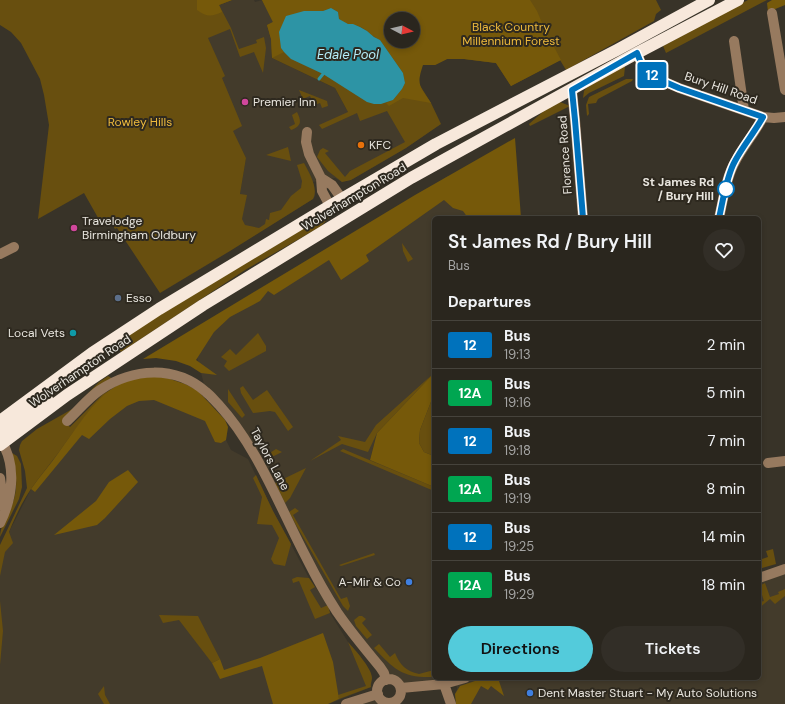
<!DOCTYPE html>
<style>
body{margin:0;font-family:"DM Sans",sans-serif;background:#322e27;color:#f1f3f6;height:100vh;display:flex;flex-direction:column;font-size:15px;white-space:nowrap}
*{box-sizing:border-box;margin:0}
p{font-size:13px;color:#a5a5a4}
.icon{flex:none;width:22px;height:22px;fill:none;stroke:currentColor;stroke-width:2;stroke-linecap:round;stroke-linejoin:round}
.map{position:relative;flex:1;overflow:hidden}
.panel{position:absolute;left:432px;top:216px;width:329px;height:464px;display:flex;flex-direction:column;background:#2a261e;border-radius:6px;box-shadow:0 2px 6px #0003,0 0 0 1px #46433c}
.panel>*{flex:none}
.badge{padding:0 8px;border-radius:3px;font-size:14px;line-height:26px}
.needle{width:26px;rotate:97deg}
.tools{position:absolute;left:384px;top:12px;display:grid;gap:8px}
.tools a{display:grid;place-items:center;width:36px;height:36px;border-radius:50%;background:#2a261e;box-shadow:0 2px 6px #0003,0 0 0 1px #46433c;font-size:20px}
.map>.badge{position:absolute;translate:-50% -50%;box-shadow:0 0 0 2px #fff}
h2{padding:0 16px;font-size:15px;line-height:36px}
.round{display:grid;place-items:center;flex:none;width:42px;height:42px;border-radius:21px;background:#322e27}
.head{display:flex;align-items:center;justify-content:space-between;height:68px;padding:0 16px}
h1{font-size:19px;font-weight:600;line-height:30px}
.cta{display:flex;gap:8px;margin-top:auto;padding:8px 16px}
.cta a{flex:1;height:46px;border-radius:24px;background:#53cbdb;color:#111;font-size:16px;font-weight:600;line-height:46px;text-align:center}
.cta a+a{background:#322e27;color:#f1f3f6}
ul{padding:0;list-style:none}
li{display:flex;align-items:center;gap:12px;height:48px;padding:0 16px;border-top:1px solid #46433c}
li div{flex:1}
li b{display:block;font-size:15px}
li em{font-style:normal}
li .badge{min-width:44px;font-weight:700;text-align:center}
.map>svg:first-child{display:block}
.built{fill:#433b2b}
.green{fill:#684f0f;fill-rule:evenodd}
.forest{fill:#76590a;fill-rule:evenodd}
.water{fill:#2d94a5}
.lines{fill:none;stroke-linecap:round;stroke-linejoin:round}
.stream{stroke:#2d94a5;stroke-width:3}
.minor{stroke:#977a5f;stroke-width:10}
.highway{stroke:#f7e8db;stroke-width:12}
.line-casing{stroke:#fff;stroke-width:9}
.line{stroke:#0072bc;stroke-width:6}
.hotel-dot{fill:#d1479c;stroke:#2e291f;stroke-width:1.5}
.food-dot{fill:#e8710a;stroke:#2e291f;stroke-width:1.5}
.stop-dot{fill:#fff;stroke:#0072bc;stroke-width:2}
.service-dot{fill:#5c6f8a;stroke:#2e291f;stroke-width:1.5}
.culture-dot{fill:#0f9aa8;stroke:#2e291f;stroke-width:1.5}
.shop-dot{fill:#3f7fe0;stroke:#2e291f;stroke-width:1.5}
.labels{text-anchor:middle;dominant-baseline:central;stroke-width:4;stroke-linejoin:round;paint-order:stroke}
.park-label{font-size:12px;fill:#eeba3c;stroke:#2e291f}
.street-label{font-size:12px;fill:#e8e5de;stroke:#2e291f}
.poi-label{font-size:12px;fill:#e8e5de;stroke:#2e291f;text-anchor:start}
.stop-label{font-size:12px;font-weight:bold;fill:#e8e5de;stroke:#2e291f;text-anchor:end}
.water-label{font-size:13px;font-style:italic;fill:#b4edf8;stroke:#2e291f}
</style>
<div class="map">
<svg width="785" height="704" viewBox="0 0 785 704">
<rect width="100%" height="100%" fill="#383328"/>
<!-- built -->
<path class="built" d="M232,0h22l1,2 7,-2 12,22 -7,3 4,14 1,19 63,30 13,24 18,-8 75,20 -35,24 -55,32 -9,2 -7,-4 -22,4 2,14 -2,3 -81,50 8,-55 6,-36 -14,-27 -28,-97 15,-29z
M448,176l30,42h-44v155l-57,60 -7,26 64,28v191h325v-100l26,-9v135h-329l-1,-10 2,-5 -1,-8 -56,5 -5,-5 -6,-2 -52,-68 -75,-141 -56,-78 -12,-46 40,-37z
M114,388l94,13 17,19 3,7 -2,13 5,10 17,9 25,52 36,67 19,27 2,8 18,29 9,10 13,19 2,7 -1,9 -42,17h-329v-148l9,-24 22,-43 39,-53z
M379,697l6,5h8l1,2h-48z"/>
<!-- green -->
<path class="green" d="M0,0h232l-13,5 12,23 8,21 18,-6 -1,-3 8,-3 2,11 -3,25 -9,-21 -14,5 -10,-28 -22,9 17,38 -3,2 20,48 -9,5 13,27 -6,36 7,1 -5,24 3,6 14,3 6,-4 1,-5 3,1 1,-7 11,-3 10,-14 10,-8 1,-7 -5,-16 7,-2c5,10 15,25 9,36l-83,52 -70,42 -43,-65 -2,1 -7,-11 -7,5 -17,-30 -46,26 11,-94 -5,-30 -4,-16 -19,-36 -10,-11 -11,-7z
M262,0h394l5,10 -5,4 -2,7 -88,49 -6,-10 -49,26 -15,-23 -32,-4h-17l-12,6h-13l-3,10v9l12,19 10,21 -35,24 -55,32 -9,2 -14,-11 -11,-14 3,-7 3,-2 6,3 -4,2 20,24 5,-6 55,-29 -18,-31 -27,10 -3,-8 -35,16 -3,-4 29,-13 -13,-24 -63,-30 -1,-19 -4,-14 6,-3zM391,19h22v22h-22z
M748,0h19l-101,53 -3,-7z
M622,67h3l-1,9 -35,17 -6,5 1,-7 4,-5z
M626,79h7l-1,2 -34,18 -2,4 -8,1 1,10 -2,2 -1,-11 3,-8z
M299,90l28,11 1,5 -6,2 -2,-5 -6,2 -4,-9 -7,3z
M560,102l10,4 -40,20 -1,-2 17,-15z
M297,112c5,10 4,14 -6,18l-2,-3 6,-3 -3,-9z
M288,147l3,14 -25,-6z
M333,211l-5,8 -8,8 -75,43 -124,82 -6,-8 44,-29z
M402,243l11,16 -5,3 -5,-11z
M258,333l8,13v5l-37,20 -5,-5 3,-5 -6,-4 9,-8 6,6z
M434,373l-57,60 -9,19 -26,-8 -32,17 31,-21 -3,-4 27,6 11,-17z
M108,376l5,3 -49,42 6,6 33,-33 11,-6c-23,17 -38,41 -55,64 -9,12 -19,24 -28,37 -9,13 -16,28 -22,43l4,11 -8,9 -5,24v25l3,30 -3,34v-120l27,-57 -2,-17 -6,-21 1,-5 2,-4 15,-12 37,-21 25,-26z
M243,386l10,14 14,-10 26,37 -5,4 -13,-19 -5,-1 -17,2 -12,-20 -1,-5z
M228,389l17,26 -3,3 -14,-16z
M434,394v62l-10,-4 -5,-9 1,-13z
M276,449l6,3 -8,4h-9z
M343,449l91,38v4l-94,-40z
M12,453l5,3 4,8 1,23 -3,12 -19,38c0,-11 8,-22 12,-32 7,-18 4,-34 0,-52z
M306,468l-16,30 -5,5 -10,-20z
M256,475l17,36 18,33 -6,22 -11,-2 -3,-5 8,-21 -7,-13 -15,-1 5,-27 -9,-19z
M295,508l4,3 -6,4 48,84 6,-2 3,9 -2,5 -5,-5 -47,-81 -7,-13z
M773,549l3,15 -17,5v-9l9,-3 -2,-6z
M374,553l1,2 -34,11 -2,-1z
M297,577l12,1 6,9 -5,3 11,18 7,-3 2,8 -15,6 -16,-38 -6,2 -1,-4z
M765,583l5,14 9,-3 -1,-2 7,-3v7l-10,8 -5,-5 -11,9v-9l1,3 4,-1 -5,-15z
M159,615l39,1 22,43 -8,4 -33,-43 -16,3z
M359,616h3l4,3 -4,4 10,12 -5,4 -11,-13 -2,-6z
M348,642c6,7 24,26 24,36 0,3 -2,6 -1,9l-32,12 -1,-4 28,-9z
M379,644l11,13 5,-4c5,12 11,18 24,21l15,-4v7c-32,1 -39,-7 -60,-29z
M104,686l1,9 5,9h-6l-6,-10z"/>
<!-- forest -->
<path class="forest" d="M197,0h35l-13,5 3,7c-11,5 -15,5 -25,-2z
M262,0h268l7,11 8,19 16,30 -50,26 -15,-23 -32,-4h-17l-12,6h-12c-7,21 -3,21 8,38l-28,-5 -14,8 -3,-3 7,-3 9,-11 3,-6 -2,-10 -23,-33c-7,-3 -12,-9 -19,-13 -5,-2 -8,-2 -13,-3 -3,0 -6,-3 -9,-5l-1,-7 -7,-4 -8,3h-4l-38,37 3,4 -12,6 -1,-19 -4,-14 6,-3zM391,19h22v22h-22z
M772,0h13v5l-17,7 -1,-9z
M515,138l6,80h-53l-5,-7 -10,-3 -9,-8 -78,55 3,6 -28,19 -12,-20 -55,35 -6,-4 -8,10 -30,16 -16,15 -18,28 21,15 -16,-2 -11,-7 -14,-5 -20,-3 -13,1 272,-164z
M434,373v21l-14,36 -1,13 5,9 10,4v31l-64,-27 7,-27z
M139,377h25l21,7 12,6 28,30 3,7 -2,13 -5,3 -6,-1 -10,-21 -51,-21 -15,1 -12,5 -17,13 -21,20 -7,-4 -47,57 -4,-3c9,-13 19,-24 28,-37 17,-23 38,-59 65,-70 4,-2 10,-3 15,-5z
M128,470l10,12 -33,36 -8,7 -43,10 42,-34 13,-19z
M323,633l10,29 6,37 -11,5h-55l-11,-38 -42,13 -8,-16 8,-4 4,11 36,-12z
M484,678h14l6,18 -13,-10 -3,4 -7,-4 -10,18h-15l-1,-10 5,-8z"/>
<!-- water -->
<path class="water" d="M331,8l7,4 1,7 9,5h5l7,3 7,4 7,6 6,3 23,33 2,10 -3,6 -9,11 -12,4h-7l-7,-2 -44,-28 -32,-15 -7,-7 -3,-4 -2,-16 7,-16 18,-5h19z"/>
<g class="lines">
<!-- stream -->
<path class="stream" d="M319,79l4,-5"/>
<!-- minor -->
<path class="minor" d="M772,13l13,77
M734,41l10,69
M637,53l6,15 13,10 23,10 84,29 11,1 11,-1
M572,90l3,30 8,98
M307,132l-1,10 3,12 12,24 1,13 8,15
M321,178l11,7 10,14
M719,218c4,-17 7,-41 16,-56 8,-16 20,-29 28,-45
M0,254l14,-7
M67,421c11,-10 21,-23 33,-31 33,-22 75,-25 106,2 5,4 9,9 13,13 39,43 61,103 88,154 9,18 19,36 30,53 13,19 28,37 43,55l4,6 2,7
M0,439c17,25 13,58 0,84
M768,463l17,-2
M0,478l2,14 -2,13
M759,578l26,-9
M377 691a12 12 0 1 1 24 0a12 12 0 1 1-24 0Z
M444,684l7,20
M401,688l43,-4 21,-6
M346,704l32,-10"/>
<!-- highway -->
<path class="highway" d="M0,421l92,-68 67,-44 171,-103 106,-62 181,-94 92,-50
M0,433l47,-34
M0,445l67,-50 136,-90 208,-127 226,-125 101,-53"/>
</g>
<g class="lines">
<defs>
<path id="line" d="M583,218l-8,-98 -3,-30 65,-37 6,15 13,10 23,10 84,29c-9,16 -20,29 -28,44 -9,16 -12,40 -16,57"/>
</defs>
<!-- line casing -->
<use href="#line" class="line-casing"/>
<!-- line -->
<use href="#line" class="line"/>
</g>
<!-- markers -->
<g class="hotel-dot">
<circle cx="245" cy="102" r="4"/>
<circle cx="74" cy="228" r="4"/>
</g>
<circle class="food-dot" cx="361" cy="145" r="4"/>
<circle class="stop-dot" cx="726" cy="189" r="8"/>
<circle class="service-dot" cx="118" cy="298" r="4"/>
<circle class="culture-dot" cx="73" cy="333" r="4"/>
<g class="shop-dot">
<circle cx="409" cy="582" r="4"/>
<circle cx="530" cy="693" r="4"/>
</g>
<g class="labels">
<!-- park labels -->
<g class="park-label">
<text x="511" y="27">Black Country<tspan x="511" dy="14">Millennium Forest</tspan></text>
<text x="140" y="122">Rowley Hills</text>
</g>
<!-- street labels -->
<g class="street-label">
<text transform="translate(721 88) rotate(19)">Bury Hill Road</text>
<text transform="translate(565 155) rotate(-94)">Florence Road</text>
<text transform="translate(354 197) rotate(-31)">Wolverhampton Road</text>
<text transform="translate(80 371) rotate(-34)">Wolverhampton Road</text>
<text transform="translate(270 459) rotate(62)">Taylors Lane</text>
</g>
<!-- poi labels -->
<g class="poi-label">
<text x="253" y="102">Premier Inn</text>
<text x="369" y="145">KFC</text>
<text x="82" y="221">Travelodge<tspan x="82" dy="14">Birmingham Oldbury</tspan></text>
<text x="126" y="298">Esso</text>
<text x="65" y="333" text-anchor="end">Local Vets</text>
<text x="401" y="582" text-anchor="end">A-Mir &amp; Co</text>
<text x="538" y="693">Dent Master Stuart - My Auto Solutions</text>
</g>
<!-- stop labels -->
<g class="stop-label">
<text x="714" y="182">St James Rd<tspan x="714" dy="14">/ Bury Hill</tspan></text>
</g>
<!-- water labels -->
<g class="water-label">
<text x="348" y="54">Edale Pool</text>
</g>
</g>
</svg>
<div class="tools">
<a><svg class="needle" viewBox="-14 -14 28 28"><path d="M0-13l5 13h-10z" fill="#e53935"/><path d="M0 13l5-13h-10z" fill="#a5a5a4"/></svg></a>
</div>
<b class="badge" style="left:652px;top:75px;background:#0072bc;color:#fff">12</b>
<section class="panel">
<div class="head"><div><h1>St James Rd / Bury Hill</h1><p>Bus</p></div><a class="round"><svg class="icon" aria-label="heart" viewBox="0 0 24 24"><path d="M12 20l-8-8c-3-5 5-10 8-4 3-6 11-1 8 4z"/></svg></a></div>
<h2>Departures</h2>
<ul>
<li><span class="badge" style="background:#0072bc;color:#fff">12</span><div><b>Bus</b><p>19:13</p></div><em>2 min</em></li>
<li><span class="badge" style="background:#00a651;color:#fff">12A</span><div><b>Bus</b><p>19:16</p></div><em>5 min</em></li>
<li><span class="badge" style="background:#0072bc;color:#fff">12</span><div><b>Bus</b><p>19:18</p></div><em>7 min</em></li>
<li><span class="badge" style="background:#00a651;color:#fff">12A</span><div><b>Bus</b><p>19:19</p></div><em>8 min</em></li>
<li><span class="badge" style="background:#0072bc;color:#fff">12</span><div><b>Bus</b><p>19:25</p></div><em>14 min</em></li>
<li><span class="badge" style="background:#00a651;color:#fff">12A</span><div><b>Bus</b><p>19:29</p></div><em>18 min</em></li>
</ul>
<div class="cta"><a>Directions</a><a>Tickets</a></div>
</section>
</div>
